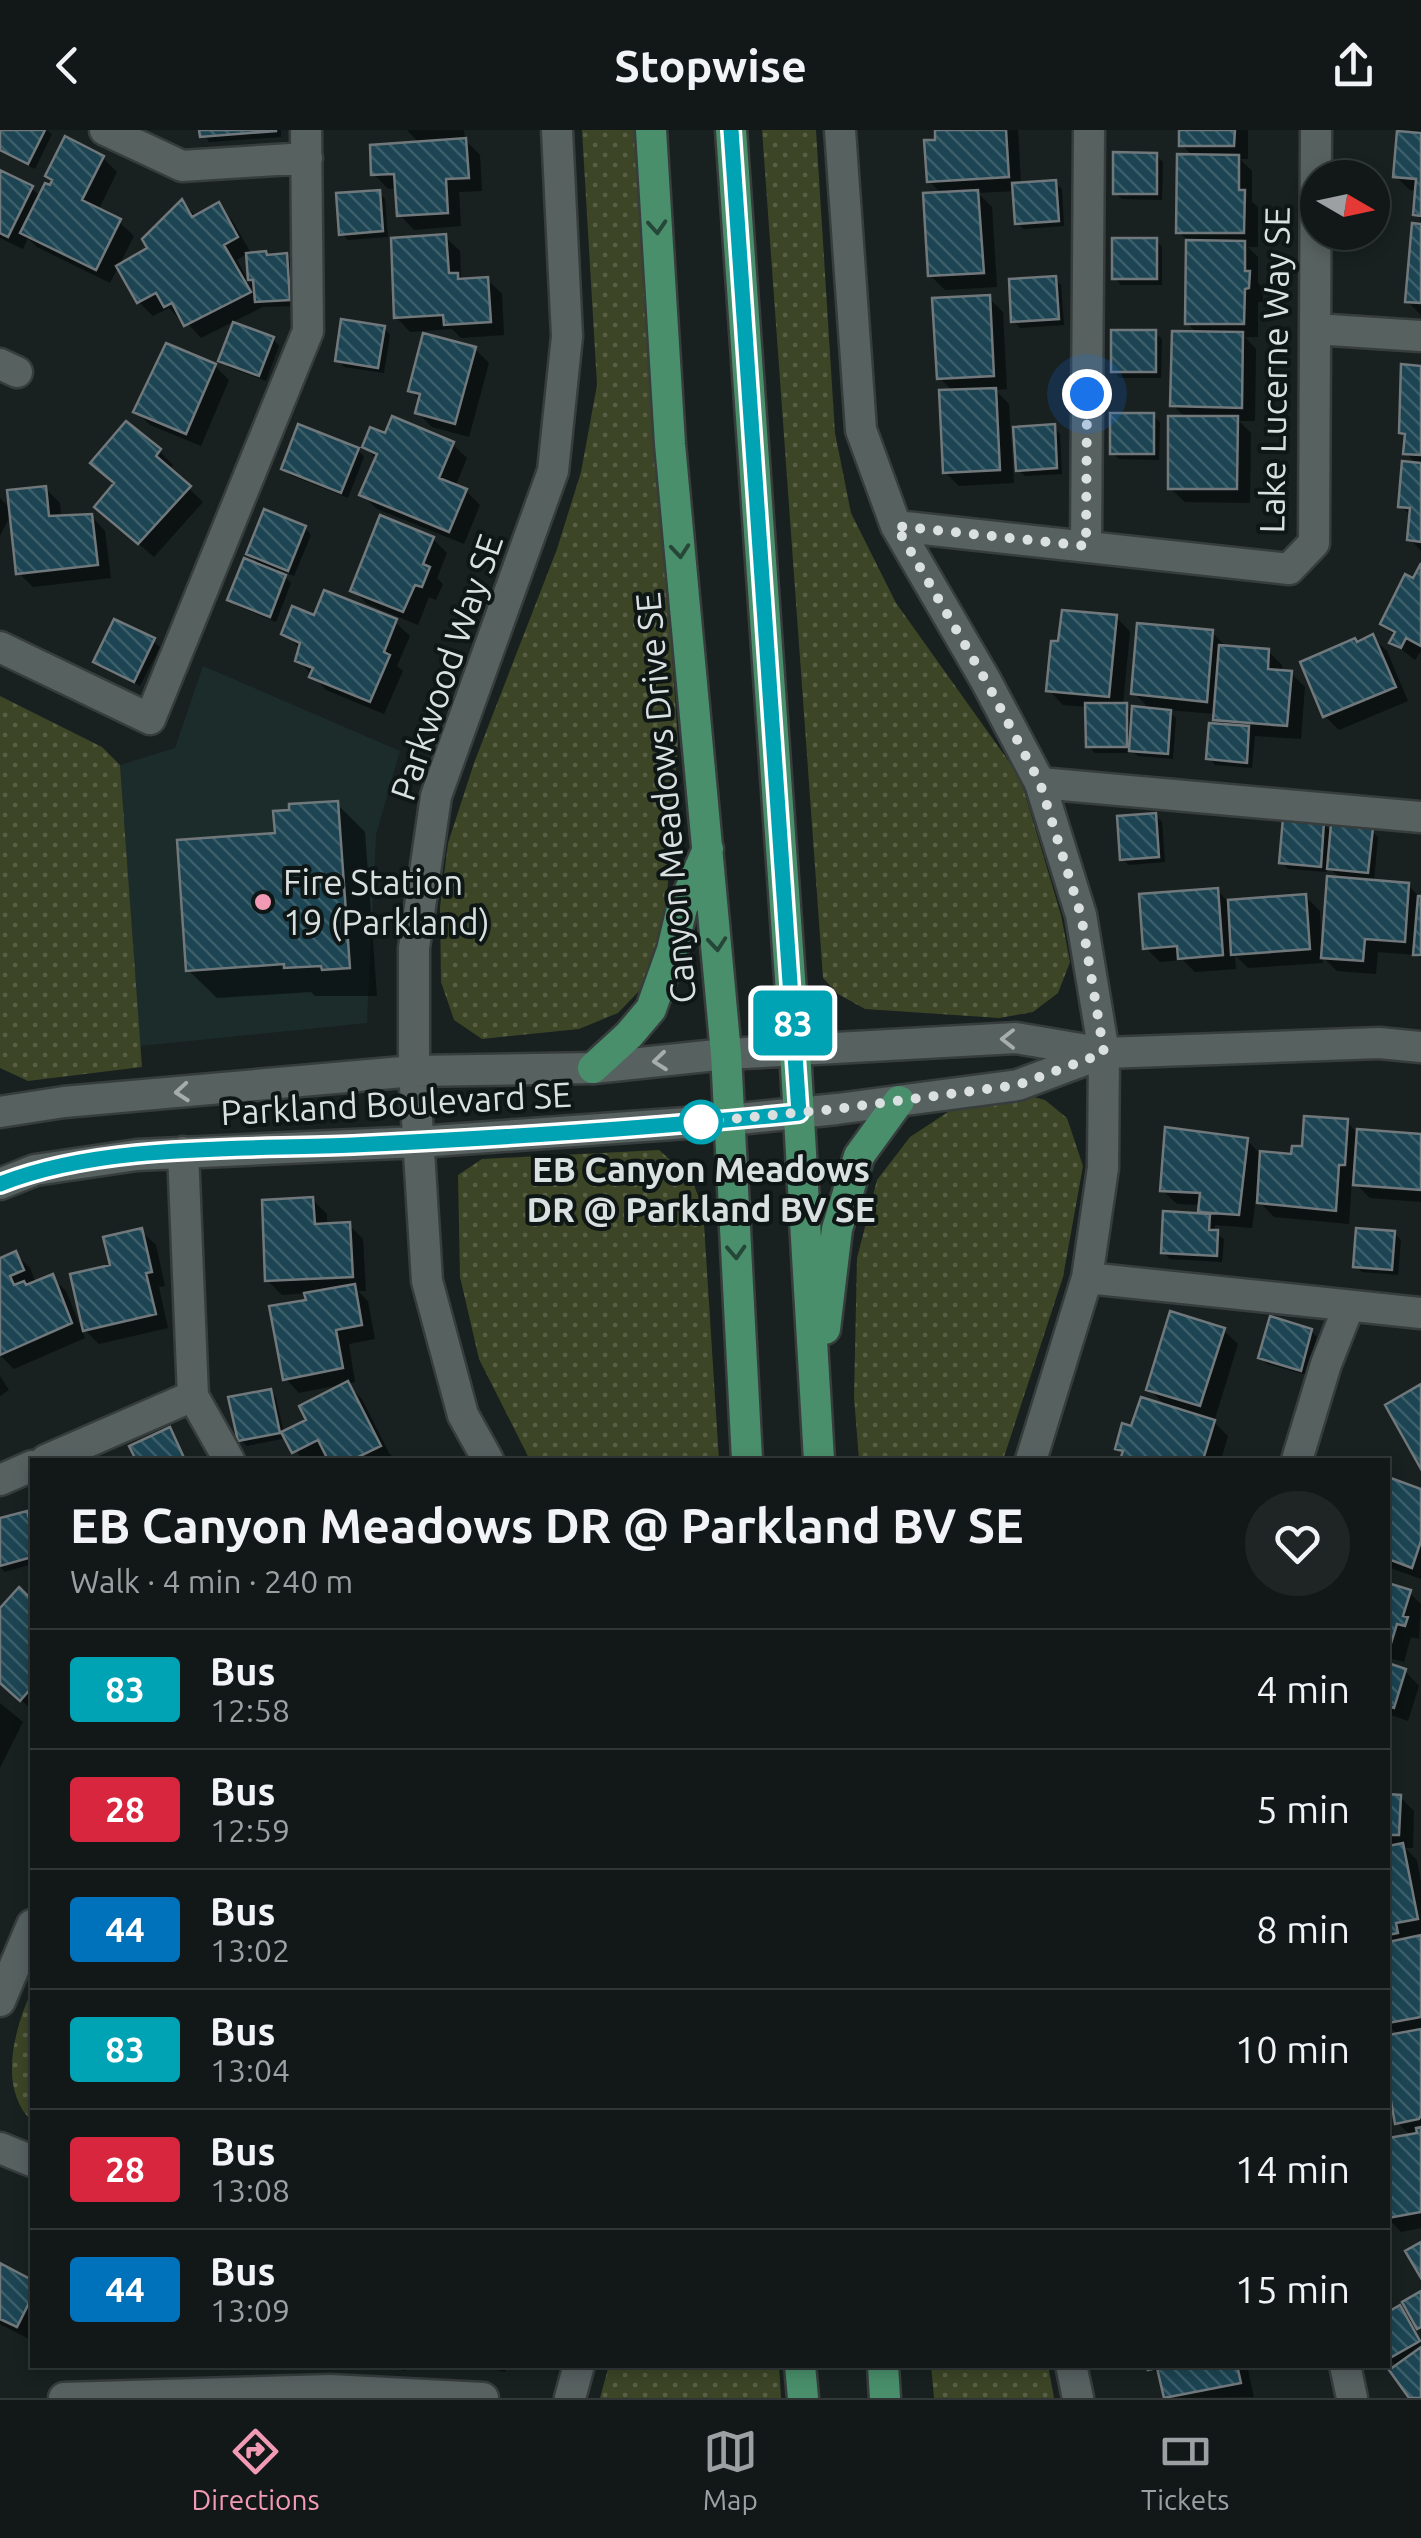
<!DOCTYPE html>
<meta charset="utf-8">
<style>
body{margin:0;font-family:Ubuntu,sans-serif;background:#1f2525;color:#f1f3f6;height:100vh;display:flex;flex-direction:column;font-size:38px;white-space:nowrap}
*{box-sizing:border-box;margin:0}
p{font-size:32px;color:#9ca0a2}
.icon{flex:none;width:55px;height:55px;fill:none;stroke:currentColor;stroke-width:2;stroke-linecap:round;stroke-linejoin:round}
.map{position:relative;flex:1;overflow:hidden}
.side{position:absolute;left:30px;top:1328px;width:1360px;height:910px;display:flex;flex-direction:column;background:#121818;border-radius:0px;box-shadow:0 5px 15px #0003,0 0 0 2px #313737}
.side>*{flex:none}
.badge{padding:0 20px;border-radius:8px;font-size:35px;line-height:65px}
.needle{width:65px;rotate:99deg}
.tools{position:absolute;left:1300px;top:30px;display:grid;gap:20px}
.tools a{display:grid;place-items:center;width:90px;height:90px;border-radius:50%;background:#121818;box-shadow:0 5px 15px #0003,0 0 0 2px #313737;font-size:50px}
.you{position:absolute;width:50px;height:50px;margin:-25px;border:8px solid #fff;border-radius:50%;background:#1a73e8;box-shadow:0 0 0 15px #1a73e833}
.map>.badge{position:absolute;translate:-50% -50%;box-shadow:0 0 0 5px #fff}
.round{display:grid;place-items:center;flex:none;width:105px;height:105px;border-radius:52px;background:#1f2525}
.overview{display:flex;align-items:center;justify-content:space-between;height:170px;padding:0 40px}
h1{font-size:48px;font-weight:700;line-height:75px}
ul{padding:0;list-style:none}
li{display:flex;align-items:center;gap:30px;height:120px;padding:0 40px;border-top:2px solid #313737}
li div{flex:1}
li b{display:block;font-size:38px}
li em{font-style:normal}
li .badge{min-width:110px;font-weight:700;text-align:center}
header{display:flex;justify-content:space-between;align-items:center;height:130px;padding:0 40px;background:#121818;font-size:45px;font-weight:700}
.menu{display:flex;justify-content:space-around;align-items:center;height:140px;border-top:2px solid #313737;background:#121818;font-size:28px;color:#9ca0a2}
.menu a{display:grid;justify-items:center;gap:5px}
.menu .active{color:#f19ab3}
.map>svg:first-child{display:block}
.built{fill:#1c2c2b}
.park{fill:url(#park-dots)}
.shadow{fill:#0007;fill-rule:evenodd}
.building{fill:url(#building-back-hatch);stroke:#70787c;stroke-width:2.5}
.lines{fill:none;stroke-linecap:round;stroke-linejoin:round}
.minor-casing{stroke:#373d3c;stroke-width:35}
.major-casing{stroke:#373d3c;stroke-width:35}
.minor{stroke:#576160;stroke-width:30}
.major{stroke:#498f6b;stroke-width:30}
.oneway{stroke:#264738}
.oneway2{stroke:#a6adac}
.line-casing{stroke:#fff;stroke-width:22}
.line{stroke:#00a3b4;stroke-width:15}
.walk{stroke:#dadfdf;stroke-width:10;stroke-dasharray:0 18}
.poi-dot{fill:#f19ab3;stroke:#0f1716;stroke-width:4}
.stop-dot{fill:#fff;stroke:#00a3b4;stroke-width:5}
.labels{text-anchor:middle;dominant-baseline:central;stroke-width:8;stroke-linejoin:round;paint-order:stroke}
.street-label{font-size:35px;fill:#dadfdf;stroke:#0f1716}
.poi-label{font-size:35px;fill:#dadfdf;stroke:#0f1716;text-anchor:start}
.stop-label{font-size:35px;font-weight:bold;fill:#dadfdf;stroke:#0f1716}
</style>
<header><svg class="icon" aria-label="back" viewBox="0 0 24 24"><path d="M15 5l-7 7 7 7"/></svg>Stopwise<svg class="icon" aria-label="share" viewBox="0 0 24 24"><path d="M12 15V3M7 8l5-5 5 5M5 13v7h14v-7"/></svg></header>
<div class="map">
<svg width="1421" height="2268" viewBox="0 0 1421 2268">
<defs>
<pattern id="park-dots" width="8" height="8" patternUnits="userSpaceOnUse" patternTransform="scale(2.5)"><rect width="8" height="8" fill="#3c4526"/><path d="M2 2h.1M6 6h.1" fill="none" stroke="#585f45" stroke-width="1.8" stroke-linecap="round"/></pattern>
<pattern id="building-back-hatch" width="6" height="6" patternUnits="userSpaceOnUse" patternTransform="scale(2.5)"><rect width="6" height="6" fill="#1c4452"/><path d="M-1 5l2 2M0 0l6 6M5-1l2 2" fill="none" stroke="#3c5f6a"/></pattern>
</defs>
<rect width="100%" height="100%" fill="#182020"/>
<!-- built -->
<path class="built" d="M203,536l197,85 -24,84 -9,188 -227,23 -20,-281 55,-17z"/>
<!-- park -->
<path class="park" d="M582,0h55l41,612 -12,168 -22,76 -26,27 -39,16 -97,10 -28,-19 -13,-38 -1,-75 8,-64 26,-80 83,-214 24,-77 16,-87z
M762,0h54l19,303 16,80 45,90 124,174 41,138 9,47 -12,31 -25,19 -34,6 -134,-9 -27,-15 -15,-16z
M0,566l102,51 18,18 22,302 -114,14 -28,-13z
M1019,963l26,7 22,18 16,48 -20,111 -60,183h-144l-5,-63 3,-139 20,-78 33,-43 47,-31z
M659,1020l32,28 12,30 16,252h-189l-51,-101 -19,-82 -2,-102 24,-16z
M32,1860v131c-32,-29 -21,-86 0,-131z
M609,2235h170l2,33h-181z
M931,2235h117l6,33h-120z"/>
<!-- shadow -->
<path class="shadow" d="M0,0h47l5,4 -17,35 -35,-17z
M202,0h79v7l-72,5z
M407,0h57l1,10 15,15 2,36 -23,1 2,34 -47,4 -14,-15 -2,-27 -10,1 -14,-15 46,-30z
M950,0h68l3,55 34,-2 7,6 2,37 -40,3 -7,-6 -2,-32 -37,2 14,14 5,80 -52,3 -15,-15 13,-80 -14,-14 9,-39z
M1182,0h66v29h-8l12,12v31l6,5v40h-10l10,10v26l5,5v14h-5v35h-13l11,12 -1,72h-16l12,12 -1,70 -65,-1 -15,-14 16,-70 -13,-13 25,-71 -11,-11 1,-82 -9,-9 15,-75 -12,-12z
M1410,0h11v89l-5,-5 2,-23 -8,-1 -15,-14 20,-41z
M1156,25l7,7 -1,38 -40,-1 -7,-6z
M103,28l14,14 -19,39 21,11 15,14 -24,47 -73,-36 -9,-9 -5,11 -23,-11v-65l31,15 10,9 13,-15 -6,-6z
M379,62l6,7 3,38 -40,3 -7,-7z
M182,72l15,15 21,-11 14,14 20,35 34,1 7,6 3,44 -33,1 -62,31 -18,-20 -3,2 -11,-12 -16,8 -14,-14 -20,-35 31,-18zM248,123l2,31 -13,-24z
M1421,96v89l-14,-14z
M445,107l15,14 1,30 27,-1 14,14 2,41 -43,3 -9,-9 -42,3 -14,-15z
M1156,110l6,7v38h-41l-6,-7z
M1055,149l6,6 3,40 -44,3 -6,-7z
M989,168l14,14 4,77 -12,1 14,14 5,79 -55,3 -14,-14 9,-80 -14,-14z
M384,198l6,7 -6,38 -40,-6 -6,-7z
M1155,203l7,6 -1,39h-41l-7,-7z
M273,209l6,7 -13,35 -38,-14 -7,-7z
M475,219l14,14 -20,74 -37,-10 -14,-14 3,-12 -10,-11z
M215,236l14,14 -28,66 -51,-21 -14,-14z
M1421,238v183l-11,-12 1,-23 -10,-10 17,-41 -12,-12 1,-15 -6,-6z
M1153,286l7,6 -1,38 -40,-1 -7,-6z
M1054,297l6,7 2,40 -37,2 -7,-6z
M387,307l65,7 15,14 -12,29 11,4 14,14 -16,39 -87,-35 -15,-15 15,-35 -13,-12z
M358,320l6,7 -16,41 -58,-23 -6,-6z
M159,321l14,14 -4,5 34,32 -49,55 -42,-36z
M45,358l15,15 1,15 30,-2 14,15 6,47 -78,9 -14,-14 -7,-61 -12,24v-38l12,12z
M305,398l6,7 -17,41 -17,-7 14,14 -15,39 -39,-16 -7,-6 34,-31 -15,-15z
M433,409l14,14 -10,25 6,6 -7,16 -7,-3 -11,28 -51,-21 -14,-14z
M1421,439v82l-6,9 -23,-18 3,-5 -12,-13z
M1116,487l14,15 -7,73 11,9 17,-4 -17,-17 78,-61 15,16 41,3 14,14v7l9,1 14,14 -4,52 -46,-3 -3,32 -37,-3 -6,-7 13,-32 -7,-7 1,-5 -49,-4 9,8 -3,41 -35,-3 -4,-3h-39l-7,-7v-39l-25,-2 -14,-15z
M315,489l80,3 15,14 -13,30 6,5 -19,43 -58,-24 -28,-30 3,-11 -17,-16z
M1372,507l15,14 21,50 -69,29 -14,-14 32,-72z
M153,511l7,6 -20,39 -44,-25z
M337,674l28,28 12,164h-62l-4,-4 -94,6 -29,-28 89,-135z
M1155,685l7,7 3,40 -36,3 -6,-6z
M1323,694l10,10 39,-3 6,6 -4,45 34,3 13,13v61l-4,-4 -39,-3 -2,22 -39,-3 -14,-14v6l-75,5 -13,-13 1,14 -41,3 -12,-12 -23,2 -14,-14 71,-58 12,13 76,-7 15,15 1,26h4l16,-58 -14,-13v6l-39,-3 -6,-7z
M1347,992l9,10 65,4v66l-51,-4 -18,-18 -3,44 -75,-7 -18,-19 -4,30 -37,-3v8l9,6 -2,23 -52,-3 -7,-7 43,-36 -5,-5v-6l-24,-1 -15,-14 85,-50 13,14 34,2z
M312,1069l15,15v12l22,-1 14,14 3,52h-8l10,10 7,38 -26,5 6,38 -8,2 15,15 27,54 7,7h-65l-3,-5 -9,5h-16l-16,-22 -40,8 -7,-6 30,-49 6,7 8,35 25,-12 35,-37 -45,9 -14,-15 24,-76 -2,-9 -25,2 -15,-15z
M141,1101l15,14 9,41 -6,1 9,41 -69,16 -14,-14 28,-63z
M1394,1103l7,7 -3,35 -36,-3 -6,-6z
M16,1124l14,14 6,15 16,-6 14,14 19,47 -71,31 -14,-14v-95z
M1223,1200l15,14 -24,78 14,14 -7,24h-98l1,-5 -7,-7 16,-19 35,-21 -19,-19z
M1311,1201l6,6 -10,38 -40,-11 -6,-6z
M0,1246l9,14 -9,6z
M1388,1350l33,11v88l-33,-12z
M27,1383l5,6v45l-27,8 -5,-5v-46z
M1388,1456l22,7 11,11 -2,35 -8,-2 -7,25 -16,-4z
M19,1461l13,12v107l-32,-30v-69z
M1388,1536l17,5 14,15 -11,35 -20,-7z
M0,1573l23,19 -23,46z
M1388,1667h12l14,14 -1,37h-8l12,12 4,23v51l-4,1 4,4v289l-20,4 -13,-14v-78l22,-5 -12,-12 -8,-37h-2v-49l10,-2 -10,-10z
M0,2135l32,18 -1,57 -31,-16z
M1421,2164v36l-12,-10 12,22v56h-9l-15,-31 -9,-11v-42l11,-6 15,15z
M61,2235h79v3l-78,-2z
M380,2235h27l-2,6z
M473,2235h34l-2,7z
M1150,2235h97l7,32 -87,1 -4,-18z"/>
<!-- building -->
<path class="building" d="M0,0h45l-17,34 -28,-14z
M199,0h77v1l-76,6z
M935,0h71l3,47 -82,5 -3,-42h11z
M1179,0h56l-1,16h-55z
M1397,1l24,2v83l-8,-1 3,-36 -23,-2z
M65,6l39,20 -22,44 39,19 -25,51 -76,-37 25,-50 5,2 2,-5 -7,-4z
M466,8l3,40 -23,1 2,34 -51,3 -3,-42 -23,1 -1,-30z
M1113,22l44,1v41h-44z
M1177,24l62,1v35h6l-1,43h-68z
M0,40l33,16 -25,51 -8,-4z
M1056,50l3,41 -44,3 -3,-41z
M380,60l3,41 -44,4 -3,-42z
M978,60l6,83 -56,3 -5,-83z
M182,69l10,18 27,-15 19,35 -14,8 27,47 -67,34 -12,-23 -8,4 -8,-14 -19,10 -21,-37 31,-18 -5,-9z
M1412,93l9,1v79l-16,-1z
M446,104l3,39h9v6l30,-2 3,45 -47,3 -1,-10 -49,3 -3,-80z
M1112,108h45v41h-45z
M1186,110l59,1v30h5l-1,17 -4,1 -1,35h-59z
M266,121l1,4 20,-2 3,47 -35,2 -2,-22h-5l-2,-27z
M1056,146l3,43 -48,3 -2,-43z
M990,165l4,81 -57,3 -5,-81z
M341,189l44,7 -7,42 -43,-7z
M233,192l41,15 -15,39 -41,-15z
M1111,200h45v42h-45z
M1172,201l71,1 -1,76 -72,-2z
M423,203l53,14 -21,77 -40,-11 5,-19 -12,-3z
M166,213l50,21 -30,70 -53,-22z
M1401,234l20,2v89l-18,-1 2,-20 -6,-1z
M996,258l4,82 -57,3 -4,-83z
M1110,283h44v41h-44z
M392,286l62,26 -15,36 28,11 -18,43 -90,-37 18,-41 -15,-7 8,-20 15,6z
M1168,286h70l-1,73h-69z
M126,291l35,28 -5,7 35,30 -53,58 -44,-37 20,-24 -24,-20z
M298,294l61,24 -18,45 -60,-24z
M1055,294l2,44 -41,3 -3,-44z
M1402,331l19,2v79l-14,-2 3,-32 -12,-1z
M46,356l3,30 43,-2 6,51 -82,9 -9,-84z
M264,379l42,17 -18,45 -42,-17z
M380,385l54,22 -11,27 7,3 -8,20 -7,-2 -12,27 -53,-21z
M244,428l42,17 -16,42 -43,-17z
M1421,433v83l-15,-8 -5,10 -12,-5 6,-11 -15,-8 25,-50 8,4z
M324,460l73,29 -13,33 6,3 -20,47 -61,-25 4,-9 -18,-7 5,-18 -19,-9 11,-28 22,9z
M1062,480l55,5 -8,82 -63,-6 5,-50h7z
M114,489l41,19 -21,44 -41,-20z
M1137,493l76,7 -6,72 -76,-8z
M1373,504l23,53 -73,30 -23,-55 55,-24 2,4z
M1219,515l50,4 -1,20 24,2 -5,55 -74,-6z
M1085,573h42v44h-41z
M1132,576l39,4 -3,44 -39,-3z
M1209,593l40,3 -2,37 -41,-4z
M338,671l12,167 -28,2 -1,-4 -37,2v-4l-98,7 -9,-131 98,-7 -2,-22 16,-1v-6z
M1156,683l3,44 -39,3 -3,-44z
M1283,688l41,4 -3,45 -42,-4z
M1331,694l42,4 -5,45 -41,-4z
M1327,746l82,7 -4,59 -40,-3 -2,22 -42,-3z
M1218,758l5,67 -45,4 -1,-13 -34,3 -4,-55z
M1306,764l4,55 -79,6 -3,-55z
M1418,766h3v59h-8z
M1304,986l44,3 -3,46h-6l-3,46 -79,-8 3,-52 31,3 1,-8h10z
M1165,997l83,11 -9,77 -41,-3 2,-19 -40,-2z
M1357,999l64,5v56l-68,-5z
M313,1067l2,27 35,-2 3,55 -88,4 -3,-81z
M1163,1081l47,3 -1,16h9l-1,26 -56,-3z
M142,1098l10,44 -6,1 10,41 -73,17 -13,-57 40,-9 -7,-28z
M1356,1098l39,3 -3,39 -39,-3z
M16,1121l8,19 -14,6 4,9 10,-4 2,4 27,-11 19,49 -72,32v-97z
M355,1154l7,41 -26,5 7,38 -60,12 -14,-74 37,-6 -2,-7z
M1170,1181l55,17 -25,78 -54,-16z
M1270,1186l42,13 -11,42 -43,-13z
M348,1251l33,65 -29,14h-24l-10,-20 -26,13 -11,-21 25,-12 -7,-14z
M1421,1254v85l-36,-64z
M271,1259l9,44 -42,8 -10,-44z
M1141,1267l74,23 -12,40h-83l3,-9 -8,-2 7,-26 9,3z
M170,1297l15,33h-49l-7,-14z
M1388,1347l33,12v52l-9,27 -24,-9z
M27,1381l5,18v28l-32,9v-48z
M1388,1453l23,7 -8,26 5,1 -3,9 -8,-2 -8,26z
M19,1457l13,13v87l-12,14 -20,-18v-75z
M1388,1533l18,6 -12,39 -6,-2z
M1388,1664l13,1 -2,40h-11z
M1403,1713l15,76 -22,4 2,10 -10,2v-89z
M1421,1805v82l-33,6v-81z
M1421,1899v86l-2,4 -24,5 -7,-40v-49z
M1421,1997v85l-33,6v-80l29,-5 -1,-5z
M1421,2112v36l-16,-27z
M0,2133l32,17v17l-15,30 -17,-8z
M1421,2161v36l-4,2 -15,-27z
M1400,2175l20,36 -32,18v-47z
M1421,2217v51h-12l-20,-28z
M1148,2235h89l4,18 -77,15 -7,-30 -9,2z"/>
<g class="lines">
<defs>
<path id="minor" d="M105,0l77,36 125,-8
M840,0l21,300 35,96 90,155 54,102 41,132 23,138 -1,115 -16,110 -56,182
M1315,199l106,7
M0,234l17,8
M896,396l393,43 25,-26 2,-413
M1086,416l3,-416
M0,517l150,72 158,-388 -2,-201
M1040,653l381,34
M0,982l64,-10 350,-31 179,-3 133,-14 290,-16 88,15 275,-10 42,4
M183,1022l10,244
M0,1054l35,-14 102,-15 281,-13 311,-22 108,-11 181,-24 83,-31
M1087,1148l334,35
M46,1330l147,-64 36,64
M488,1330l-25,-45 -36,-134 -13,-210v-123l22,-152 117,-325 14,-135 -10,-206
M1297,1330l29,-96 22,-56
M0,1350l32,-14
M0,1871l32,-76
M0,2018l32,13
M1071,2235l7,33
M1345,2235l7,33
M64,2268l266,-8 153,8
M570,2268l9,-33"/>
<path id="major" d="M651,0l19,314 56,610 21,406
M731,0l64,920 24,410
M593,938l36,-33 22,-26 21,-59 10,-42 26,-59
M825,1199l12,-100 22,-73 40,-55
M800,2235l3,33
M883,2235l2,33"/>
</defs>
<!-- minor casing -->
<use href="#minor" class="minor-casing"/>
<!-- major casing -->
<use href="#major" class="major-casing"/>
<!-- minor -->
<use href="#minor" class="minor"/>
<!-- major -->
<use href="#major" class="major"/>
</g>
<!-- one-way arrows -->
<defs><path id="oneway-chevron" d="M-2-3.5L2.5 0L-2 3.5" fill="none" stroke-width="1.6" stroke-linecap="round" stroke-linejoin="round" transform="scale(2.5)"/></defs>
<g class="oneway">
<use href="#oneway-chevron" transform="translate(657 97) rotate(86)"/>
<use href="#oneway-chevron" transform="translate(680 421) rotate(85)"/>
<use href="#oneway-chevron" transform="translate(717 814) rotate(85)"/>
<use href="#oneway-chevron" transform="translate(736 1122) rotate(87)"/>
</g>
<g class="oneway2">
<use href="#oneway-chevron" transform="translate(1008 909) rotate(-180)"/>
<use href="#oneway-chevron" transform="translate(660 931) rotate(174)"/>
<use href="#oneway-chevron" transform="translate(182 962) rotate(175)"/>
</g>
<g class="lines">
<defs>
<path id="line" d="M0,1054c103,-41 242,-34 353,-39 148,-7 298,-17 446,-32l-68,-983"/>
</defs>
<!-- line casing -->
<use href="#line" class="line-casing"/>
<!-- line -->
<use href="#line" class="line"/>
<!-- walk -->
<path class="walk" d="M701,992l135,-13 182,-24 86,-32 -23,-138 -41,-132 -54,-102 -90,-155 190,20 1,-152"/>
</g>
<!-- markers -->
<circle class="poi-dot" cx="263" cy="772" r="10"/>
<circle class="stop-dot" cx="701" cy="992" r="20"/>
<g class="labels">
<!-- street labels -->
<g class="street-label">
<text transform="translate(1274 240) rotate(-89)">Lake Lucerne Way SE</text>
<text transform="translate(446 537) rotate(-71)">Parkwood Way SE</text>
<text transform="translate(665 668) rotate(-95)">Canyon Meadows Drive SE</text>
<text transform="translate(396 973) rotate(-3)">Parkland Boulevard SE</text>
</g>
<!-- poi labels -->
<g class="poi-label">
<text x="283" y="752">Fire Station<tspan x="283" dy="40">19 (Parkland)</tspan></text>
</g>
<!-- stop labels -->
<g class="stop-label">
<text x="701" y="1039">EB Canyon Meadows<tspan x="701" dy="40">DR @ Parkland BV SE</tspan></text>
</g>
</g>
</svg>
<div class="tools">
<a><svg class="needle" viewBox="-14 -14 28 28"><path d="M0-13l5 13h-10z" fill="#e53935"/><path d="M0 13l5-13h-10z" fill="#9ca0a2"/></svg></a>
</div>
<div class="you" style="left:1087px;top:264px"></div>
<b class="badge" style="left:793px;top:893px;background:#00a3b4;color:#fff">83</b>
<section class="side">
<div class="overview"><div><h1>EB Canyon Meadows DR @ Parkland BV SE</h1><p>Walk · 4 min · 240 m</p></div><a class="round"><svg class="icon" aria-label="heart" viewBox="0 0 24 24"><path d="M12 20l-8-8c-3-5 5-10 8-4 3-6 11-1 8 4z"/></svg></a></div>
<ul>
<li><span class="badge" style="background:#00a3b4;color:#fff">83</span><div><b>Bus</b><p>12:58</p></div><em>4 min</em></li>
<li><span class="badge" style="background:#d7263d;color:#fff">28</span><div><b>Bus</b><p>12:59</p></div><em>5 min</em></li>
<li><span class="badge" style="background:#0072bc;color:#fff">44</span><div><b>Bus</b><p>13:02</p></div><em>8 min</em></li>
<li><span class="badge" style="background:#00a3b4;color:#fff">83</span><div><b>Bus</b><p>13:04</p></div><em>10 min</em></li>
<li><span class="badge" style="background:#d7263d;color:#fff">28</span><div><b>Bus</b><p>13:08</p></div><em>14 min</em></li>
<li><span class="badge" style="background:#0072bc;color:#fff">44</span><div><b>Bus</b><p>13:09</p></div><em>15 min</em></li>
</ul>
</section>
</div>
<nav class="menu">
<a class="active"><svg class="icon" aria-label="directions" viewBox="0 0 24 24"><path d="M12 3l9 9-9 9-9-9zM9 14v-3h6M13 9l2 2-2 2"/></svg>Directions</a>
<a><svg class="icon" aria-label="map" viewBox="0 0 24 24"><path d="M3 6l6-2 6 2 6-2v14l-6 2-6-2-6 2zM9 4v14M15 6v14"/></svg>Map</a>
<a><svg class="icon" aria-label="tickets" viewBox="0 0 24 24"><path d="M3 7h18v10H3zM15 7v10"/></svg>Tickets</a>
</nav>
